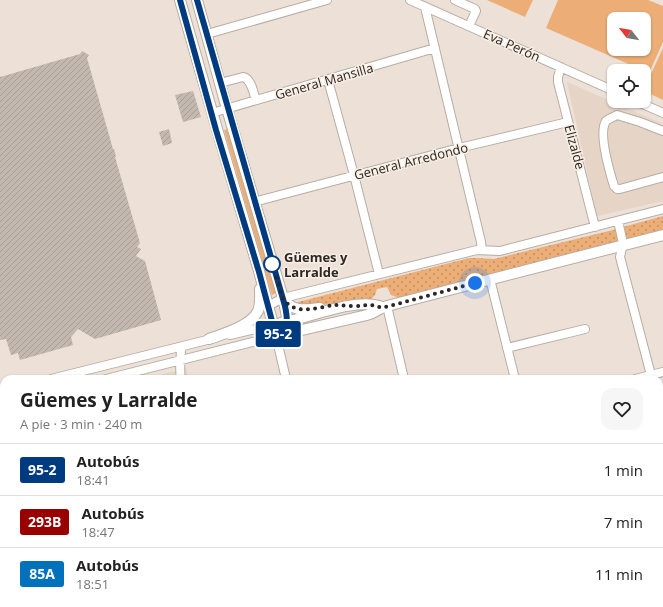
<!DOCTYPE html>
<html lang="es">
<meta charset="utf-8">
<style>
body{margin:0;font-family:"Open Sans",sans-serif;background:#f6f6f6;color:#222;height:100vh;display:flex;flex-direction:column;font-size:15px;white-space:nowrap}
*{box-sizing:border-box;margin:0}
p{font-size:13px;color:#767676}
.icon{flex:none;width:22px;height:22px;fill:none;stroke:currentColor;stroke-width:2;stroke-linecap:round;stroke-linejoin:round}
.map{position:relative;flex:1;overflow:hidden}
.side{position:absolute;left:0px;top:375px;width:663px;height:232px;display:flex;flex-direction:column;background:#fff;border-radius:12px 12px 0 0;box-shadow:0 1px 3px #0004}
.side>*{flex:none}
.badge{padding:0 8px;border-radius:3px;font-size:14px;line-height:26px}
.needle{width:26px;rotate:301deg}
.fabs{position:absolute;left:607px;top:12px;display:grid;gap:8px}
.fabs a{display:grid;place-items:center;width:44px;height:44px;border-radius:8px;background:#fff;box-shadow:0 1px 3px #0004;font-size:20px}
.you{position:absolute;width:20px;height:20px;margin:-10px;border:3px solid #fff;border-radius:50%;background:#1a73e8;box-shadow:0 0 0 6px #1a73e833}
.map>.badge{position:absolute;translate:-50% -50%;box-shadow:0 0 0 2px #fff}
.round{display:grid;place-items:center;flex:none;width:42px;height:42px;border-radius:12px;background:#f6f6f6}
.summary{display:flex;align-items:center;justify-content:space-between;height:68px;padding:0 20px}
h1{font-size:19px;font-weight:700;line-height:30px}
ul{padding:0;list-style:none}
li{display:flex;align-items:center;gap:12px;height:52px;padding:0 20px;border-top:1px solid #e0e0e0}
li div{flex:1}
li b{display:block;font-size:15px}
li em{font-style:normal}
li .badge{min-width:44px;font-weight:700;text-align:center}
.map>svg:first-child{display:block}
.built{fill:#e6d4c6}
.grass{fill:#ecae76;fill-rule:evenodd}
.park{fill:url(#park-dots)}
.building{fill:url(#building-hatch)}
.lines{fill:none;stroke-linecap:round;stroke-linejoin:round}
.minor-casing{stroke:#b7ada4;stroke-width:10}
.major-casing{stroke:#b7ada4;stroke-width:12}
.minor{stroke:#fff;stroke-width:8}
.major{stroke:#fff;stroke-width:10}
.line-casing{stroke:#fff;stroke-width:9}
.line{stroke:#003b80;stroke-width:6}
.walk{stroke:#2b2724;stroke-width:4;stroke-dasharray:0 7.2}
.stop-dot{fill:#fff;stroke:#003b80;stroke-width:2}
.labels{text-anchor:middle;dominant-baseline:central;stroke-width:3;stroke-linejoin:round;paint-order:stroke}
.street-label{font-size:13px;fill:#2b2724;stroke:#f9eee4}
.stop-label{font-size:13px;font-weight:bold;fill:#2b2724;stroke:#f9eee4;text-anchor:start}
</style>
<div class="map">
<svg width="663" height="607" viewBox="0 0 663 607">
<defs>
<pattern id="park-dots" width="8" height="8" patternUnits="userSpaceOnUse"><rect width="8" height="8" fill="#ecae76"/><path d="M2 2h.1M6 6h.1" fill="none" stroke="#bf8e61" stroke-width="1.8" stroke-linecap="round"/></pattern>
<pattern id="building-hatch" width="6" height="6" patternUnits="userSpaceOnUse"><rect width="6" height="6" fill="#c3b8af"/><path d="M-1 1l2-2M0 6l6-6M5 7l2-2" fill="none" stroke="#a89e96"/></pattern>
</defs>
<rect width="100%" height="100%" fill="#ece0d7"/>
<!-- built -->
<path class="built" d="M567,82l96,42v77l-66,15z
M186,368l3,11h-43z"/>
<!-- grass -->
<path class="grass" d="M487,0h46l-8,17z
M558,0h90l15,6v36l-14,31 -103,-45zM614,19h30v30h-30z
M663,48v52l-19,-9v-2z
M227,129l13,36 36,128 -4,2 -48,-165z"/>
<!-- park -->
<path class="park" d="M663,216v14l-36,9 -2,-1 -2,-11z
M617,229l2,10 -2,2 -218,57 -8,-3 -4,-8 -10,2 -2,6 -4,4 -67,8 -7,-3 1,-2 171,-44h9l16,1z"/>
<!-- building -->
<path class="building" d="M82,51l7,4 -2,3 26,91h1l2,8h-1l25,86 -3,4 4,2 -5,7 9,5 16,59 -66,19 -17,-10 -7,8 2,8 -53,15 -2,-7 -7,2 -5,-16 -6,1v-263l80,-23z
M193,91l8,26 -18,5 -8,-27z
M169,129l3,14 -9,3 -4,-14z"/>
<g class="lines">
<defs>
<path id="minor" d="M410,0l204,91
M455,0l20,9 1,2 -7,15
M425,7l56,235 1,8
M207,34l120,-34
M561,67l-3,10v5l37,145
M328,80l26,95 25,99
M220,83l23,-6c9,2 10,16 13,23
M636,101l27,12
M212,113l223,-65
M663,131l-23,-9 -23,-7c-3,2 -8,3 -11,6 -8,12 4,52 8,65l3,3h3l43,-12
M254,202l205,-54 109,-26
M618,221l5,22 -3,14 32,122
M490,279l25,100
M268,306l15,-8 194,-48 23,1 163,-42
M387,306l17,73
M230,335l43,-10
M181,347c0,10 -2,22 0,32
M507,348l78,-19
M51,379l164,-41
M106,379l170,-43 10,43
M635,379l28,-7
M0,392l4,-1
M659,404l4,15
M0,406l4,-1
M0,429l4,15
M659,508l4,-1
M0,545l4,-1
M45,603l1,4
M158,603l1,4
M235,603l1,4
M339,603l1,4
M458,603l1,4
M568,603l1,4
M281,607l16,-4"/>
<path id="major" d="M180,0l37,129 42,142 17,65
M197,0l30,109 56,189c3,15 9,26 -5,36
M283,298c8,14 22,12 37,10
M281,323c28,-5 74,-26 101,-16
M276,336l91,-21c8,-2 12,-7 20,-9l276,-71
M209,339c14,-5 42,-13 49,-28 3,-7 2,-14 2,-22"/>
</defs>
<!-- minor casing -->
<use href="#minor" class="minor-casing"/>
<!-- major casing -->
<use href="#major" class="major-casing"/>
<!-- minor -->
<use href="#minor" class="minor"/>
<!-- major -->
<use href="#major" class="major"/>
</g>
<g class="lines">
<defs>
<path id="line" d="M180,0l36,130 43,142 17,64c13,-10 12,-15 9,-30l-88,-306"/>
</defs>
<!-- line casing -->
<use href="#line" class="line-casing"/>
<!-- line -->
<use href="#line" class="line"/>
<!-- walk -->
<path class="walk" d="M272,264l11,34c11,19 34,9 52,7 5,0 10,1 16,1 13,1 17,-4 31,2l93,-25"/>
</g>
<!-- markers -->
<circle class="stop-dot" cx="272" cy="264" r="8"/>
<g class="labels">
<!-- street labels -->
<g class="street-label">
<text transform="translate(512 45) rotate(24)">Eva Perón</text>
<text transform="translate(324 81) rotate(-16)">General Mansilla</text>
<text transform="translate(575 147) rotate(75)">Elizalde</text>
<text transform="translate(411 161) rotate(-14)">General Arredondo</text>
</g>
<!-- stop labels -->
<g class="stop-label">
<text x="284" y="257">Güemes y<tspan x="284" dy="15">Larralde</tspan></text>
</g>
</g>
</svg>
<div class="fabs">
<a><svg class="needle" viewBox="-14 -14 28 28"><path d="M0-13l5 13h-10z" fill="#e53935"/><path d="M0 13l5-13h-10z" fill="#767676"/></svg></a>
<a><svg class="icon" aria-label="locate" viewBox="0 0 24 24"><circle cx="12" cy="12" r="6"/><path d="M12 2v4M12 18v4M2 12h4M18 12h4"/></svg></a>
</div>
<div class="you" style="left:475px;top:283px"></div>
<b class="badge" style="left:278px;top:334px;background:#003b80;color:#fff">95-2</b>
<section class="side">
<div class="summary"><div><h1>Güemes y Larralde</h1><p>A pie · 3 min · 240 m</p></div><a class="round"><svg class="icon" aria-label="heart" viewBox="0 0 24 24"><path d="M12 20l-8-8c-3-5 5-10 8-4 3-6 11-1 8 4z"/></svg></a></div>
<ul>
<li><span class="badge" style="background:#003b80;color:#fff">95-2</span><div><b>Autobús</b><p>18:41</p></div><em>1 min</em></li>
<li><span class="badge" style="background:#990100;color:#fff">293B</span><div><b>Autobús</b><p>18:47</p></div><em>7 min</em></li>
<li><span class="badge" style="background:#0072bc;color:#fff">85A</span><div><b>Autobús</b><p>18:51</p></div><em>11 min</em></li>
</ul>
</section>
</div>
